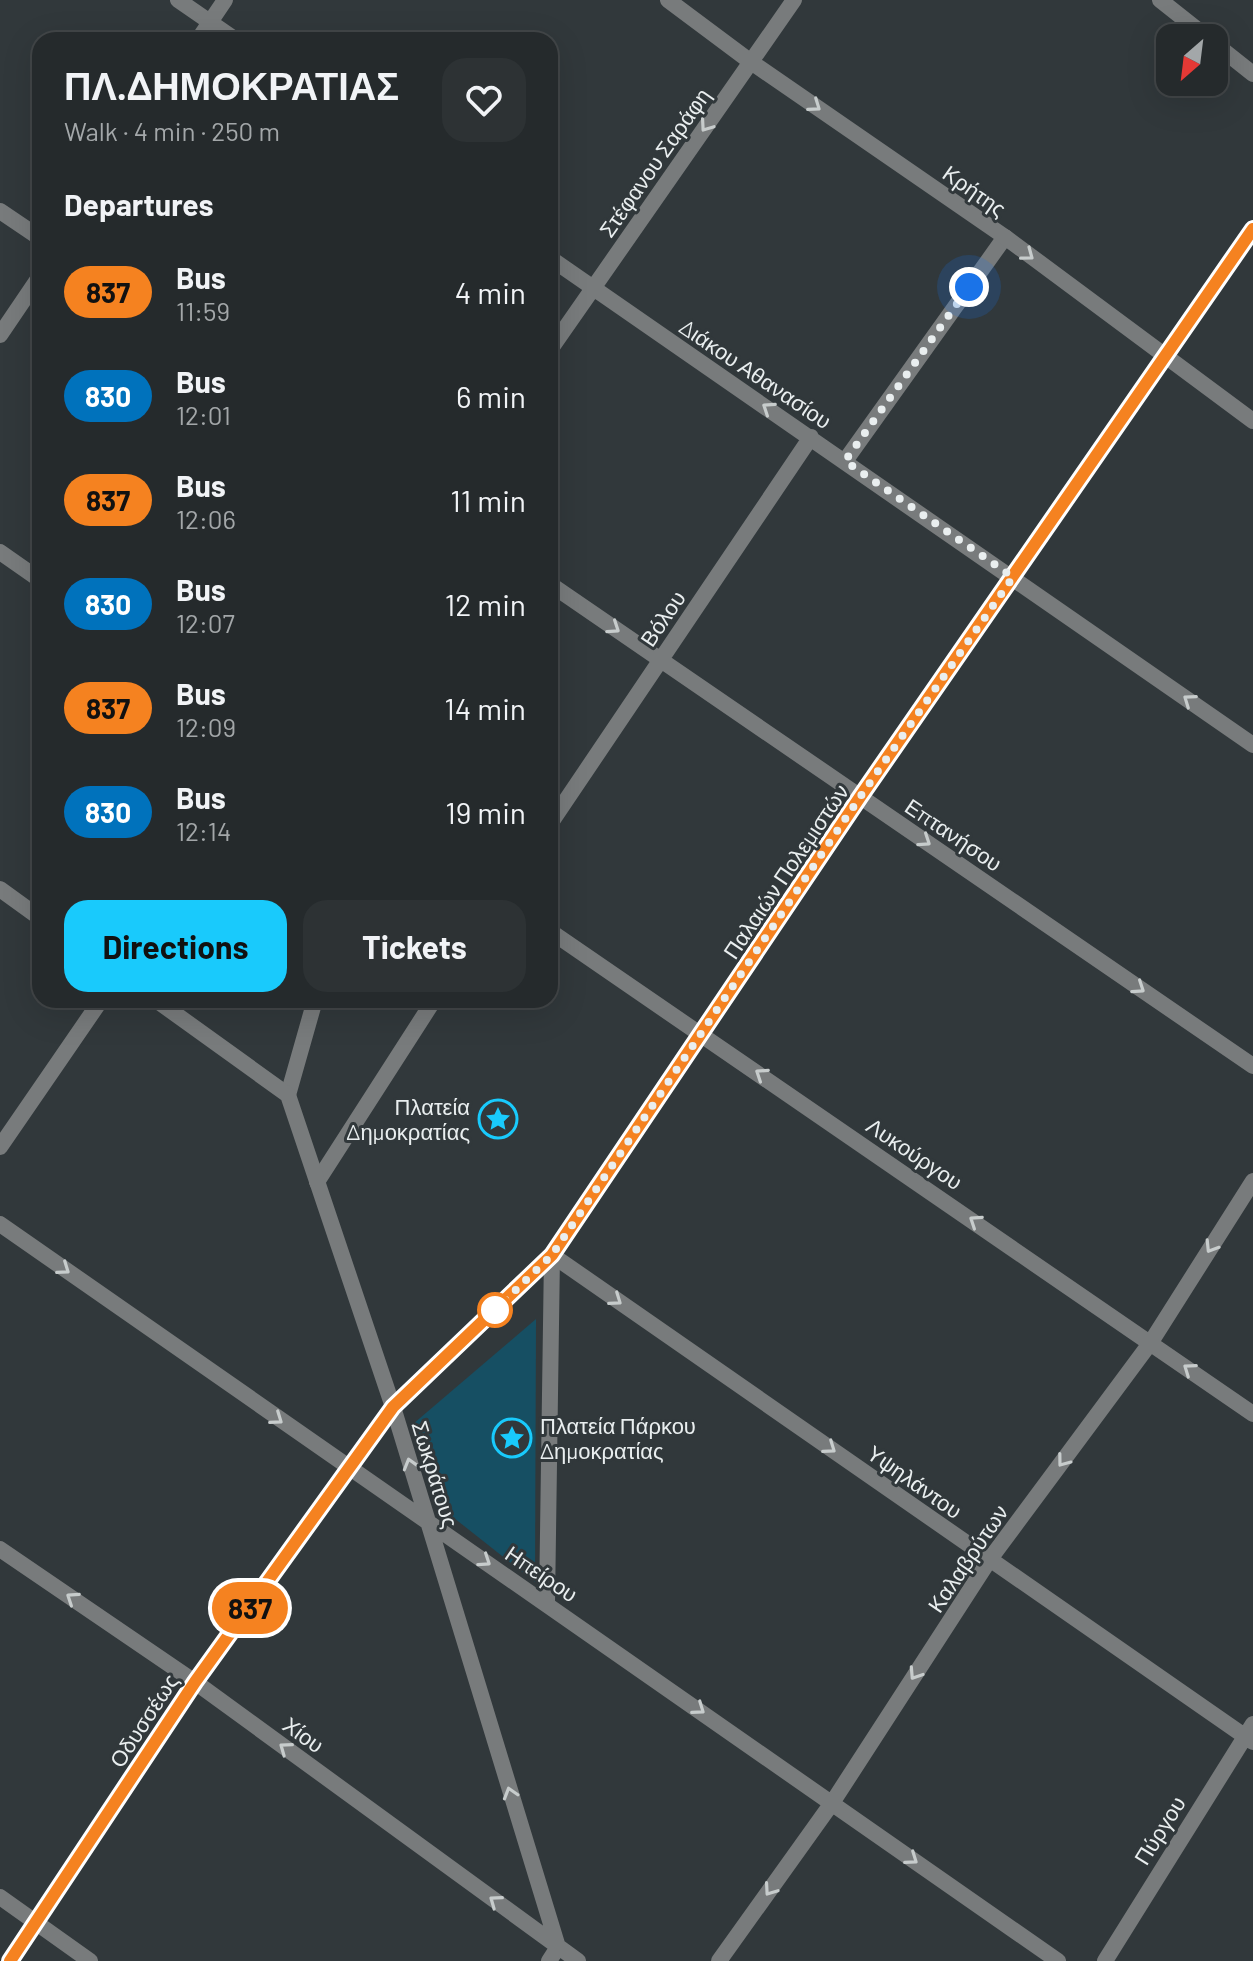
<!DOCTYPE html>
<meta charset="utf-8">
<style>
body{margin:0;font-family:Barlow,sans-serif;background:#2d3234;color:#f1f3f6;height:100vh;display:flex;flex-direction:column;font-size:30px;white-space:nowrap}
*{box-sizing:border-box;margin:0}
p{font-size:26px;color:#a3a7a9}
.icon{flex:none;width:44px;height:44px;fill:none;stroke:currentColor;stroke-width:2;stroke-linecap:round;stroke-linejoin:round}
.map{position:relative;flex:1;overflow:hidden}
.panel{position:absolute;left:32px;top:32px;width:526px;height:976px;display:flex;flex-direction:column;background:#252a2c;border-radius:24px;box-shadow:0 8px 32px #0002,0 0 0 2px #424648}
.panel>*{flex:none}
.badge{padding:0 16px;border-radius:26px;font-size:28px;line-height:52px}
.needle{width:52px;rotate:208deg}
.controls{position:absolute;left:1156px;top:24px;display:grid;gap:16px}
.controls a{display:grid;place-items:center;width:72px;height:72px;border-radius:16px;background:#252a2c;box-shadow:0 8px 32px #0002,0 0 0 2px #424648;font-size:40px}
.you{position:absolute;width:40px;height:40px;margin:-20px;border:6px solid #fff;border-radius:50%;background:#1a73e8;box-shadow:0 0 0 12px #1a73e833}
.map>.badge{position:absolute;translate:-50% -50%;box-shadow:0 0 0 4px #fff}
h2{padding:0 32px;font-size:30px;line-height:72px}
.round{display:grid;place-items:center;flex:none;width:84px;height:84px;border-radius:24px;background:#2d3234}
.head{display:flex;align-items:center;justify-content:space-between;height:136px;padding:0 32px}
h1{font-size:38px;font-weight:700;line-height:60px}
.button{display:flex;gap:16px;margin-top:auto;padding:16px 32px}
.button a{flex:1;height:92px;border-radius:24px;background:#19cafc;color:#111;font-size:32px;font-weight:700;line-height:92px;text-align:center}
.button a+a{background:#2d3234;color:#f1f3f6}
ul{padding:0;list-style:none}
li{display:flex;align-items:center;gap:24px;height:104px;padding:0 32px}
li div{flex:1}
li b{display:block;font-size:30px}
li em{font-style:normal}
li .badge{min-width:88px;font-weight:700;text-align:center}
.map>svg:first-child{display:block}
.green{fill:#164f63}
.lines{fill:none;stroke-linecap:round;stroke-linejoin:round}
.pedestrian{stroke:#787b7c;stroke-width:16}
.minor{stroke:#787b7c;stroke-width:16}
.oneway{stroke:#c7cccc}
.line-casing{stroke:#fff;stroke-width:18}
.line{stroke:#f58220;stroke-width:12}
.walk{stroke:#e9eeef;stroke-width:8;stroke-dasharray:0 14.4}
.stop-dot{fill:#fff;stroke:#f58220;stroke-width:4}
.labels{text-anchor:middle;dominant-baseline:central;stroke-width:6;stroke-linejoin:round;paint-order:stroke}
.street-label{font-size:22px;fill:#e9eeef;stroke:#31383b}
.poi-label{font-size:22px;fill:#e9eeef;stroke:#31383b;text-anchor:end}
</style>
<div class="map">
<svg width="1253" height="1961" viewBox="0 0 1253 1961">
<rect width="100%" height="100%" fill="#31383b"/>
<!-- green -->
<path class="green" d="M536,1319l-1,263 -100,-79 -22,-79z"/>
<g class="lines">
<!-- pedestrian -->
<path class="pedestrian" d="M845,461l160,-224
M288,1095l27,-95
M317,1182l117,-182
M547,1603l5,-348"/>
<!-- minor -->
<path class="minor" d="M178,0l58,40
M668,0l83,62 254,175 248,184
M1160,0l48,38
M198,40l27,-40
M1214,43l39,31
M0,211l40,27
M550,258l703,487
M0,335l40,-59
M550,350l244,-350
M0,552l40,28
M550,584l703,482
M550,824l261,-387
M0,889l40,29
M550,931l703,483
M156,1000l132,95 105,312 165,540
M0,1147l101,-147
M0,1224l1058,737
M552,1255l701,487
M0,1549l195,133 383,279
M0,1897l90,64
M10,1961l185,-279 198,-275 159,-152 308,-458 393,-568
M549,1961l9,-14
M719,1961l113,-158 158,-244 161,-217 102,-161
M1105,1961l148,-237"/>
</g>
<!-- one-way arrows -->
<defs><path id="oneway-chevron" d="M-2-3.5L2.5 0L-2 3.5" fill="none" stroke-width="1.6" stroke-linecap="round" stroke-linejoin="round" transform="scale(2)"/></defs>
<g class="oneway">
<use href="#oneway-chevron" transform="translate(815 106) rotate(35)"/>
<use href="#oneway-chevron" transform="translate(706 126) rotate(125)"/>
<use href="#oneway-chevron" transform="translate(1028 255) rotate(37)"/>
<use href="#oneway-chevron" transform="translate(768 408) rotate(-146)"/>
<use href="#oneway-chevron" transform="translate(614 628) rotate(34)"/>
<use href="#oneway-chevron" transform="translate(1189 700) rotate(-145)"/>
<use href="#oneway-chevron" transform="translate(925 841) rotate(34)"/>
<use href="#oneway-chevron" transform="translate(1139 988) rotate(34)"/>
<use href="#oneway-chevron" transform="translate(761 1074) rotate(-146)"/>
<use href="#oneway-chevron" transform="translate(975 1221) rotate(-146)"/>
<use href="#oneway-chevron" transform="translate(1211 1247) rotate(122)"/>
<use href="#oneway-chevron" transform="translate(64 1269) rotate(35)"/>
<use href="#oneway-chevron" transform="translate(616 1300) rotate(35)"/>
<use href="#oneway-chevron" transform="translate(1189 1369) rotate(-145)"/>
<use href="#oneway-chevron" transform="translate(277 1419) rotate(35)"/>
<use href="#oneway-chevron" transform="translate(830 1448) rotate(35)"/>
<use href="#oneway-chevron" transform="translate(1063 1461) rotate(127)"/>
<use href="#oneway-chevron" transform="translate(410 1464) rotate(-106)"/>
<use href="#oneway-chevron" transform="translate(485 1561) rotate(34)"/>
<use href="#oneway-chevron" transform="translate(72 1598) rotate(-146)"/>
<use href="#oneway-chevron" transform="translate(915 1674) rotate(123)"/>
<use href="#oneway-chevron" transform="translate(699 1709) rotate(35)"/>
<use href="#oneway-chevron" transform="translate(285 1748) rotate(-144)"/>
<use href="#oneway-chevron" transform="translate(510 1793) rotate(-107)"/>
<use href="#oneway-chevron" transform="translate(912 1859) rotate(35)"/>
<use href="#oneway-chevron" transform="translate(770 1890) rotate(125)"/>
<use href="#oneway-chevron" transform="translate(495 1901) rotate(-144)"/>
</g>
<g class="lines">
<defs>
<path id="line" d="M10,1961l185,-279 198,-275 159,-152 308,-458 393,-568"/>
</defs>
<!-- line casing -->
<use href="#line" class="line-casing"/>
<!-- line -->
<use href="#line" class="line"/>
<!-- walk -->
<path class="walk" d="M495,1310l57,-55 308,-458 153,-220 -168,-116 124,-174"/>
</g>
<!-- icons -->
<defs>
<symbol id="sight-ring" viewBox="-11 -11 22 22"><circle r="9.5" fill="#31383b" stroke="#19cafc" stroke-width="1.5"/><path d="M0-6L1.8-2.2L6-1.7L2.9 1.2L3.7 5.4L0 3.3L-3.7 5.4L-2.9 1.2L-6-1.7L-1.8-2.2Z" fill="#19cafc"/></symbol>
</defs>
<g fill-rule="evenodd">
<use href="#sight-ring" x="476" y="1097" width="44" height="44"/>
<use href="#sight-ring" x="490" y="1416" width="44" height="44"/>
</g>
<!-- markers -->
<circle class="stop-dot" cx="495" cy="1310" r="16"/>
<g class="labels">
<!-- street labels -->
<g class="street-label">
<text transform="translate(654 162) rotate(-55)">Στέφανου Σαράφη</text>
<text transform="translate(975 190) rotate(35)">Κρήτης</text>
<text transform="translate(756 373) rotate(34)">Διάκου Αθανασίου</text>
<text transform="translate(662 618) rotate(-56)">Βόλου</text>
<text transform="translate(954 834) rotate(34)">Επτανήσου</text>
<text transform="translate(785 871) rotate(-56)">Παλαιών Πολεμιστών</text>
<text transform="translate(915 1153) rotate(34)">Λυκούργου</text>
<text transform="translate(436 1474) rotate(73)">Σωκράτους</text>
<text transform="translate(915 1481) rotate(35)">Υψηλάντου</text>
<text transform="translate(967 1558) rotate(-56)">Καλαβρύτων</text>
<text transform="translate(542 1573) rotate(34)">Ηπείρου</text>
<text transform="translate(143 1720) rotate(-57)">Οδυσσέως</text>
<text transform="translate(304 1734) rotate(36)">Χίου</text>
<text transform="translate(1159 1830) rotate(-58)">Πύργου</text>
</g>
<!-- poi labels -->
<g class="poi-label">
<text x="470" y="1106">Πλατεία<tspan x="470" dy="25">Δημοκρατίας</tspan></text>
<text x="540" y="1425" text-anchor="start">Πλατεία Πάρκου<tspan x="540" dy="25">Δημοκρατίας</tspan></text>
</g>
</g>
</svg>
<div class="controls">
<a><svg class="needle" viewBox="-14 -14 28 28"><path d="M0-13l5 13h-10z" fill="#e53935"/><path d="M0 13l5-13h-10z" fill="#a3a7a9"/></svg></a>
</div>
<div class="you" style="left:969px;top:287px"></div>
<b class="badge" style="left:250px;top:1608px;background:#f58220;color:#111">837</b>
<section class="panel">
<div class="head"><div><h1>ΠΛ.ΔΗΜΟΚΡΑΤΙΑΣ</h1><p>Walk · 4 min · 250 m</p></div><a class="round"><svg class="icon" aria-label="heart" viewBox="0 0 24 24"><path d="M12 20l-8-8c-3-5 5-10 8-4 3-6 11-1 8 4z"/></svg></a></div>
<h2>Departures</h2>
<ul>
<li><span class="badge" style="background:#f58220;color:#111">837</span><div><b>Bus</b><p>11:59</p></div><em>4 min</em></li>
<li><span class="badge" style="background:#0072bc;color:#fff">830</span><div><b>Bus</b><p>12:01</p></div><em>6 min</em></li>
<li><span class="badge" style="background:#f58220;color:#111">837</span><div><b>Bus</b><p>12:06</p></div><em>11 min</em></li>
<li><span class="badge" style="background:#0072bc;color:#fff">830</span><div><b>Bus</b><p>12:07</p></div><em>12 min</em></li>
<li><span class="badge" style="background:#f58220;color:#111">837</span><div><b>Bus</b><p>12:09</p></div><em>14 min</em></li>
<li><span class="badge" style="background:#0072bc;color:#fff">830</span><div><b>Bus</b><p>12:14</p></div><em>19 min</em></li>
</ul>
<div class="button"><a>Directions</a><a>Tickets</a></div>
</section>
</div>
